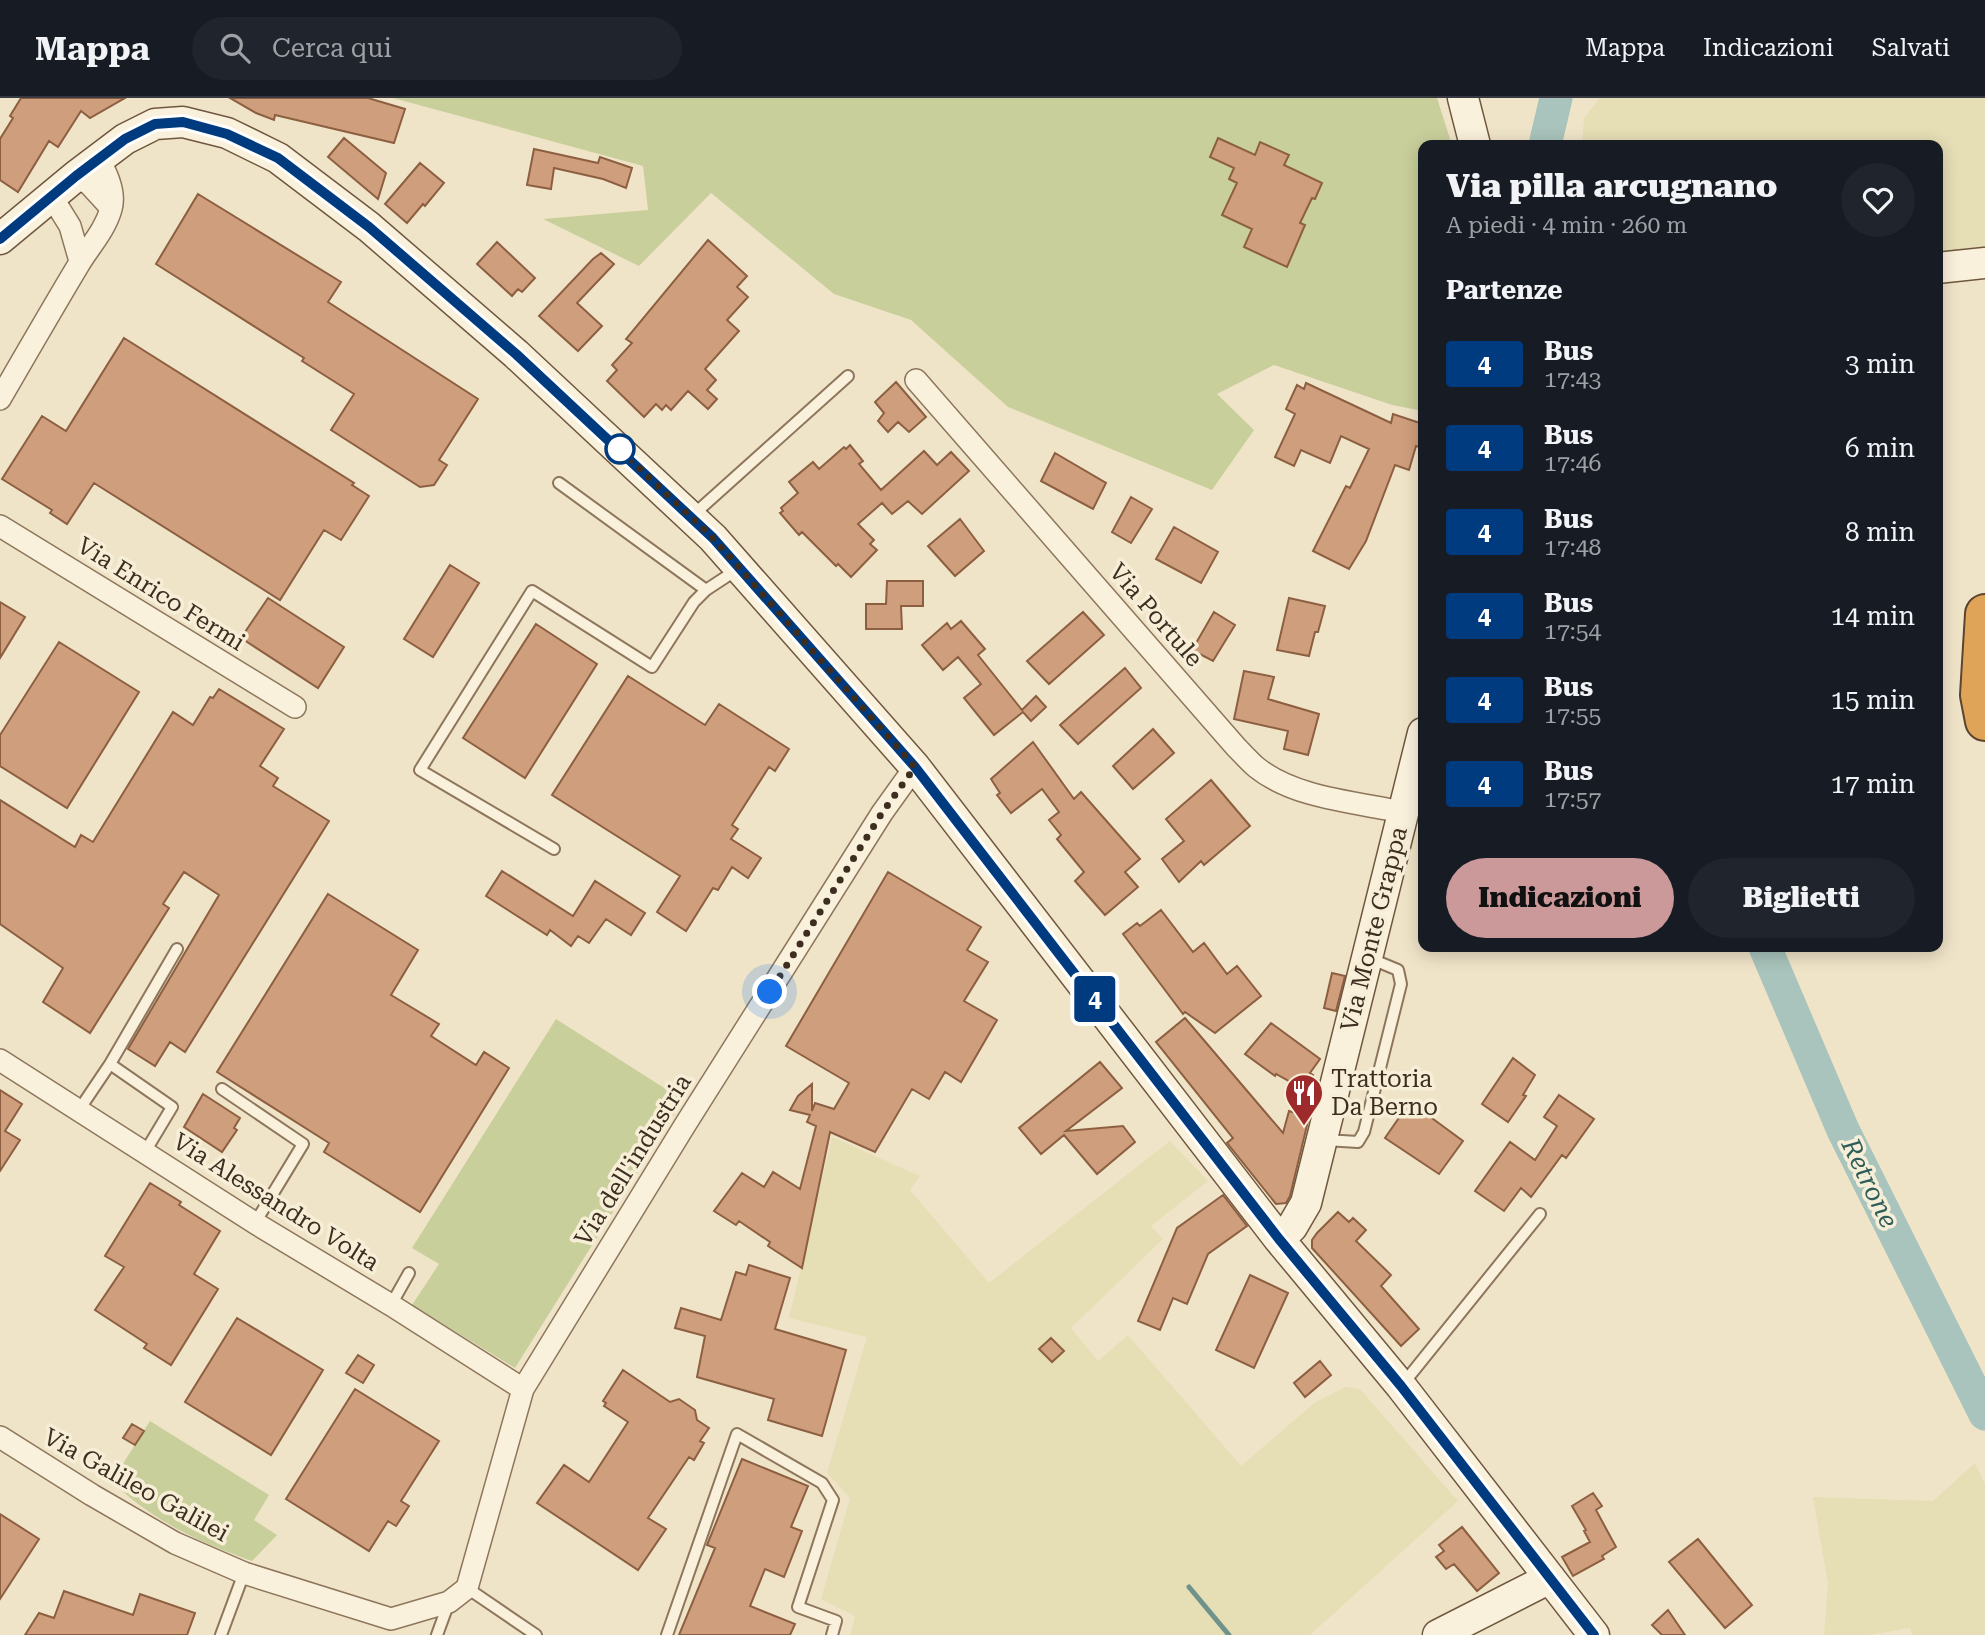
<!DOCTYPE html>
<html lang="it">
<meta charset="utf-8">
<style>
body{margin:0;font-family:"Roboto Serif",serif;background:#20242c;color:#f1f3f6;height:100vh;display:flex;flex-direction:column;font-size:26px;white-space:nowrap}
*{box-sizing:border-box;margin:0}
p{font-size:23px;color:#9ea1a6}
.icon{flex:none;width:38px;height:38px;fill:none;stroke:currentColor;stroke-width:2;stroke-linecap:round;stroke-linejoin:round}
.map{position:relative;flex:1;overflow:hidden}
.panel{position:absolute;left:1418px;top:42px;width:525px;height:812px;display:flex;flex-direction:column;background:#171b24;border-radius:14px;box-shadow:0 4px 18px #0003}
.panel>*{flex:none}
.badge{padding:0 14px;border-radius:5px;font-size:24px;line-height:46px}
.you{position:absolute;width:35px;height:35px;margin:-18px;border:5px solid #fff;border-radius:50%;background:#1a73e8;box-shadow:0 0 0 10px #1a73e833}
.map>.badge{position:absolute;translate:-50% -50%;box-shadow:0 0 0 4px #fff}
h2{padding:0 28px;font-size:26px;line-height:63px}
.round{display:grid;place-items:center;flex:none;width:74px;height:74px;border-radius:37px;background:#20242c}
.head{display:flex;align-items:center;justify-content:space-between;height:119px;padding:0 28px}
h1{font-size:33px;font-weight:800;line-height:52px}
.cta{display:flex;gap:14px;margin-top:auto;padding:14px 28px}
.cta a{flex:1;height:80px;border-radius:42px;background:#cc999b;color:#111;font-size:28px;font-weight:800;line-height:80px;text-align:center}
.cta a+a{background:#20242c;color:#f1f3f6}
ul{padding:0;list-style:none}
li{display:flex;align-items:center;gap:21px;height:84px;padding:0 28px}
li div{flex:1}
li b{display:block;font-size:26px}
li em{font-style:normal}
li .badge{min-width:77px;font-weight:700;text-align:center}
header{display:flex;align-items:center;gap:42px;box-sizing:border-box;height:98px;padding:0 35px;background:#171b24;border-bottom:2px solid #363941}
header strong{font-size:33px}
nav{display:flex;gap:38px;margin-inline-start:auto;font-size:24px}
.search{width:490px;height:63px;background:#20242c;display:flex;align-items:center;gap:18px;box-sizing:border-box;padding:0 24px;border-radius:38px;color:#9ea1a6;font-size:26px}
.map>svg:first-child{display:block}
.farmland{fill:#e6deb5}
.green{fill:#c9cf9b}
.lines{fill:none;stroke-linecap:round;stroke-linejoin:round}
.stream{stroke:#6f938a;stroke-width:5}
.river{stroke:#a9c4bc;stroke-width:33}
.building{fill:#cf9f7d;stroke:#8d5f41;stroke-width:2}
.lane-casing{stroke:#8d765c;stroke-width:14}
.street-casing{stroke:#8d765c;stroke-width:24}
.secondary-casing{stroke:#6f573f;stroke-width:33}
.highway-casing{stroke:#5b4430;stroke-width:42}
.lane{stroke:#faf1dc;stroke-width:10}
.street{stroke:#faf1dc;stroke-width:21}
.secondary{stroke:#faf1dc;stroke-width:30}
.highway{stroke:#e0a458;stroke-width:38}
.line-casing{stroke:#fff;stroke-width:16}
.line{stroke:#003b80;stroke-width:10}
.walk{stroke:#3d2e20;stroke-width:7;stroke-dasharray:0 12.6}
.stop-dot{fill:#fff;stroke:#003b80;stroke-width:3.5}
.labels{text-anchor:middle;dominant-baseline:central;stroke-width:7;stroke-linejoin:round;paint-order:stroke}
.street-label{font-size:24px;fill:#3d2e20;stroke:#f7eed8}
.poi-label{font-size:24px;fill:#3d2e20;stroke:#f7eed8;text-anchor:start}
.water-label{font-size:26px;font-style:italic;fill:#2f5d5a;stroke:#f7eed8}
</style>
<header>
<strong>Mappa</strong>
<div class="search"><svg class="icon" aria-label="search" viewBox="0 0 24 24"><circle cx="10" cy="10" r="6"/><path d="M15 15l6 6"/></svg>Cerca qui</div>
<nav><a>Mappa</a><a>Indicazioni</a><a>Salvati</a></nav>
</header>
<div class="map">
<svg width="1985" height="1537" viewBox="0 0 1985 1537">
<rect width="100%" height="100%" fill="#f0e4c8"/>
<!-- farmland -->
<path class="farmland" d="M1600,0h385v165l-48,5v-123h-355l2,-27z
M832,1039l88,39 -10,14 79,93 181,-142 38,40 -57,45 12,13 -92,89 27,33 30,-26 113,131 73,-63 31,-16 15,2 98,112 -148,134h-460l5,-19 -34,-17 29,-101 -23,-25 40,-136 -78,-19z
M1975,1365l10,21v151h-73l-2,-7 -41,7h-45l4,-51 -15,-87 120,4z"/>
<!-- green -->
<path class="green" d="M393,0h1044l15,47h-29v266l-31,-6 -118,-40 -57,29 37,36 -42,60 -204,-83 -97,-87 -77,-26 -123,-101 -72,73 -96,-47 105,-9 -5,-44z
M556,921l127,81 -168,268 -103,-63 27,-41 -27,-16z
M150,1323l119,74 -15,25 23,15 -25,26c-51,-18 -102,-41 -140,-80z"/>
<g class="lines">
<!-- stream -->
<path class="stream" d="M1189,1489l40,48"/>
<!-- river -->
<path class="river" d="M1545,47l11,-47
M1765,849l78,183 142,284"/>
</g>
<!-- building -->
<path class="building" d="M21,0h104l-35,20 -9,-7 -23,36 -9,-6 -31,51 -18,-12v-41l13,-21 -3,-2z
M230,0h138l37,11 -11,34 -119,-28 -1,5 -18,-7z
M344,40l42,35 -8,26 -50,-42z
M1218,40l37,17 5,-13 29,13 -5,10 38,18 -7,16 -3,-1 -12,25 5,2 -18,42 -43,-20 8,-18 -30,-14 15,-32 -8,-4 5,-11 -24,-11z
M534,51l64,14 2,-6 32,11 -6,20 -23,-9 -49,-11 -3,21 -24,-4z
M420,65l24,20 -19,23 -2,-2 -16,19 -22,-19z
M198,96l143,88 -13,20 150,97 -39,61 8,5 -13,20 -14,2 -89,-57 23,-36 -52,-33 2,-3 -148,-94z
M708,142l39,36 -10,11 11,10 -21,23 12,11 -34,38 11,11 -9,10 10,9 -9,10 -20,-18 -17,19 -5,-5 -4,5 -6,-6 -12,13 -37,-36 10,-11 -5,-5 20,-22 -6,-4z
M497,144l38,36 -13,14 -4,-3 -6,7 -35,-32z
M601,155l13,11 -37,39 25,23 -24,25 -39,-35 54,-57z
M124,240l230,145 -2,2 17,11 -28,44 -17,-10 -44,70 -186,-117 -27,41 -17,-11 2,-3 -50,-31 40,-63 24,15z
M896,284l30,35 -17,15 -11,-10 -10,10 -10,-11 6,-8 -9,-11z
M1306,285l85,40 2,-9 30,10v24l-7,-2 -7,24 -14,-5 -29,76 -17,28 -36,-18 33,-65 4,2 19,-39 -28,-13 -11,27 -29,-13 -7,16 -19,-9 20,-43 -9,-5 11,-24 7,4z
M850,347l13,16 -4,3 22,26 43,-39 13,14 14,-13 18,19 -47,43 -14,-13 -16,13 -10,-11 -24,21 16,16 -4,4 7,6 -26,27 -13,-13 -2,2 -34,-34 -3,3 -19,-22 3,-2 -2,-3 17,-15 -9,-11 24,-20 6,7 25,-22 2,2z
M1055,355l51,30 -13,26 -52,-28z
M1131,399l21,12 -21,34 -19,-11z
M960,421l24,32 -29,25 -27,-30z
M1174,429l44,25 -17,31 -45,-24z
M450,467l29,18 -46,74 -29,-18z
M887,483h36v25h-22l1,23h-36v-25h20z
M268,500l76,49 -26,41 -77,-50z
M1289,500l36,8 -7,26h-3l-6,24 -32,-6z
M0,504l25,15 -25,41z
M1083,514l21,23 -55,49 -22,-23z
M1214,514l21,13 -22,36 -21,-11z
M961,523l24,28 -7,6 44,55 14,-14 10,11 -15,14 -8,-9 -29,23 -30,-37 17,-14 -23,-27 -15,13 -21,-25 25,-22 4,6z
M536,526l61,40 -72,114 -62,-40z
M59,544l80,50 -72,116 -67,-42v-31z
M1125,570l16,20 -63,56 -18,-19z
M1244,573l30,6 -6,22 51,15 -11,41 -24,-6 4,-18 -54,-12z
M628,578l77,49 14,-21 70,45 -14,22 -6,-4 -37,58 6,4 -7,10 30,19 -13,20 -16,-11 -14,23 -5,-2 -27,43 -29,-19 23,-36 -128,-81z
M219,591l65,40 -24,37 18,12 -5,8 56,35 -144,231 -15,-10 -15,24 -27,-17 91,-154 -35,-23 -21,32 6,4 -79,125 -47,-31 20,-34 -63,-44v-124l75,47 6,-12 12,7 80,-130 20,13 17,-28 3,1z
M1153,631l21,24 -41,36 -20,-23z
M1033,644l41,57 7,-7 59,67 -15,13 13,15 -33,28 -30,-34 9,-9 -27,-33 4,-4 -12,-15 10,-8 -17,-23 -31,24 -14,-18 3,-2 -9,-14z
M1211,682l39,46 -46,39 -3,-4 -22,21 -17,-23 22,-18 -18,-22z
M502,773l71,45 22,-35 50,32 -14,22 -25,-16 -17,24 -11,-7 -7,10 -21,-16 -3,5 -61,-39z
M888,774l93,55 -14,23 21,12 -24,39 33,19 -36,62 -16,-10 -16,27 -17,-10 -37,63 -45,-20 -28,136 -34,-22 2,-4 -31,-21 -3,4 -22,-14 28,-38 22,14 9,-15 27,17 16,-63 -9,-4 3,-7 -20,-5 8,-14 14,-12v27l3,-8 19,6 15,-26 -63,-37z
M328,796l90,56 -27,45 48,29 -8,12 45,29 8,-13 25,16 -89,144 -96,-60 5,-9 -112,-71z
M1161,812l32,42 11,-9 23,31 10,-8 24,30 -46,37 -30,-21 -2,2 -60,-80 14,-11 3,3z
M1332,875l13,3 -9,35 -12,-3z
M1185,920l98,115 6,-22 20,6 -19,79 -4,7 -10,1 -49,-61 6,-5 -77,-96z
M1271,925l49,36 -10,14 3,2 -10,14 -27,-15 -1,2 -30,-22z
M1513,960l22,17 -12,20 3,1 -18,26 -26,-18z
M1100,964l22,26 -56,43 57,-5 12,16 -38,32 -33,-39 -23,19 -22,-26z
M0,992l22,14 -17,27 15,9 -20,31z
M203,996l37,24 -6,10 3,2 -15,22 -38,-25z
M1559,997l35,24 -28,39 -4,-3 -31,42 -10,-9 -17,23 -29,-20 35,-49 25,18 22,-34 -13,-9z
M1410,1004l53,39 -24,33 -54,-36z
M150,1085l31,19 -2,3 41,26 -26,43 24,15 -47,76 -27,-17 3,-4 -52,-34 29,-43 -19,-11z
M1223,1097l24,31 -39,28 -21,50 -14,-6 -13,32 -22,-9 39,-93z
M1338,1114l11,10 4,-4 13,12 -10,11 35,34 -10,11 38,43 -18,17 -89,-98v-8l5,-7z
M749,1167l41,13 -15,51 71,21 -24,86 -54,-16 6,-21 -77,-22 8,-41 -30,-8 6,-20 40,12 15,-48 10,3z
M1250,1177l38,18 -34,75 -38,-18z
M237,1220l86,52 -52,85 -86,-53z
M1051,1240l13,13 -12,11 -13,-13z
M358,1257l16,10 -11,18 -17,-10z
M1320,1263l11,14 -26,22 -11,-14z
M623,1272l47,32 9,-3 16,11 2,10 12,8 -9,13 4,2 -10,17 -5,-3 -41,61 18,11 -28,41 -101,-67 27,-38 25,17 39,-60 -24,-16 2,-3 -3,-2z
M355,1291l84,52 -38,60 8,5 -13,20 -8,-5 -19,30 -83,-52z
M132,1326l12,7 -9,14 -12,-7z
M742,1361l66,27 -17,41 11,4 -18,46 -19,-8 -15,37 45,18 -5,11h-111l36,-87 -8,-3z
M1593,1395l9,13 -6,4 20,37 -14,9 2,3 -31,17 -11,-19 28,-15 -6,-11 2,-1 -14,-24z
M0,1416l39,25 -39,60z
M1462,1429l37,46 -22,18 -23,-27 -8,5 -10,-12 8,-6 -5,-6z
M1698,1441l54,66 -27,23 -56,-66z
M64,1493l69,24 7,-21 55,19 -8,22h-162l14,-22 15,5z
M1668,1512l17,25h-23l-10,-10z"/>
<g class="lines">
<defs>
<path id="lane" d="M559,385l147,107 32,-21
M692,418l156,-140
M554,751l-134,-79 112,-179 120,76 42,-65 12,-12
M222,991l81,55 -48,79
M79,1012l31,-46
M1325,1042l33,2 6,-10 37,-148 -3,-14 -29,-12
M145,1054l27,-45 -62,-43 67,-115
M391,1207l18,-32
M1403,1286l137,-170
M467,1490l69,47
M221,1537l23,-62
M437,1537l12,-33
M667,1537l70,-201 85,49 11,17 -35,107 38,14 -4,14"/>
<path id="street" d="M76,78l13,8 22,24
M52,99l18,29 10,35
M916,282l320,367c6,6 13,14 20,20 38,31 99,35 146,45
M0,301c26,-45 52,-90 79,-135 11,-18 26,-34 32,-55 5,-17 -5,-37 -13,-51
M0,428l295,181
M0,962l255,163 136,82 132,84
M0,1339l92,58 83,48 69,30 147,46 58,-17 18,-14 56,-199 162,-264 197,-312 33,-46"/>
<path id="secondary" d="M1463,0l12,47
M0,141l76,-63 49,-37 30,-15 28,-2 44,11 51,25 91,69 147,127 197,184 202,229 364,472 122,147 193,249
M1937,170l48,-5
M1279,1141l13,-12 14,-24 117,-470
M1438,1537l112,-57"/>
<path id="highway" d="M1985,516l-5,81 5,26"/>
</defs>
<!-- lane casing -->
<use href="#lane" class="lane-casing"/>
<!-- street casing -->
<use href="#street" class="street-casing"/>
<!-- secondary casing -->
<use href="#secondary" class="secondary-casing"/>
<!-- highway casing -->
<use href="#highway" class="highway-casing"/>
<!-- lane -->
<use href="#lane" class="lane"/>
<!-- street -->
<use href="#street" class="street"/>
<!-- secondary -->
<use href="#secondary" class="secondary"/>
<!-- highway -->
<use href="#highway" class="highway"/>
</g>
<g class="lines">
<defs>
<path id="line" d="M0,141l76,-63 49,-37 30,-15 28,-2 44,12 51,24 91,69 147,127 197,184 202,229 364,472 122,147 193,249"/>
</defs>
<!-- line casing -->
<use href="#line" class="line-casing"/>
<!-- line -->
<use href="#line" class="line"/>
<!-- walk -->
<path class="walk" d="M620,351l-4,-3 97,92 202,229 -33,46 -112,179"/>
</g>
<!-- icons -->
<defs>
<symbol id="restaurant-pin" viewBox="-11 -11 22 30"><path d="M0 17L-7.5 6A9.5 9.5 0 1 1 7.5 6Z" fill="#9e2a2b" stroke="#f7eed8"/><path d="M-5-6h1v4h1v-4h1v4h1v-4h1v5L-1.5 .5V6h-2V.5L-5-1ZM5-6V6H3V1.5H1.5Q1.5-4 5-6Z" fill="#fff"/></symbol>
</defs>
<g fill-rule="evenodd">
<use href="#restaurant-pin" x="1282" y="973" width="44" height="60"/>
</g>
<!-- markers -->
<circle class="stop-dot" cx="620" cy="351" r="14"/>
<g class="labels">
<!-- street labels -->
<g class="street-label">
<text transform="translate(161 496) rotate(32)">Via Enrico Fermi</text>
<text transform="translate(1156 517) rotate(49)">Via Portule</text>
<text transform="translate(1374 831) rotate(-76)">Via Monte Grappa</text>
<text transform="translate(633 1062) rotate(-58)">Via dell'industria</text>
<text transform="translate(276 1104) rotate(32)">Via Alessandro Volta</text>
<text transform="translate(136 1387) rotate(29)">Via Galileo Galilei</text>
</g>
<!-- poi labels -->
<g class="poi-label">
<text x="1331" y="981">Trattoria<tspan x="1331" dy="28">Da Berno</tspan></text>
</g>
<!-- water labels -->
<g class="water-label">
<text transform="translate(1870 1085) rotate(64)">Retrone</text>
</g>
</g>
</svg>
<div class="you" style="left:770px;top:894px"></div>
<b class="badge" style="left:1095px;top:901px;background:#003b80;color:#fff">4</b>
<section class="panel">
<div class="head"><div><h1>Via pilla arcugnano</h1><p>A piedi · 4 min · 260 m</p></div><a class="round"><svg class="icon" aria-label="heart" viewBox="0 0 24 24"><path d="M12 20l-8-8c-3-5 5-10 8-4 3-6 11-1 8 4z"/></svg></a></div>
<h2>Partenze</h2>
<ul>
<li><span class="badge" style="background:#003b80;color:#fff">4</span><div><b>Bus</b><p>17:43</p></div><em>3 min</em></li>
<li><span class="badge" style="background:#003b80;color:#fff">4</span><div><b>Bus</b><p>17:46</p></div><em>6 min</em></li>
<li><span class="badge" style="background:#003b80;color:#fff">4</span><div><b>Bus</b><p>17:48</p></div><em>8 min</em></li>
<li><span class="badge" style="background:#003b80;color:#fff">4</span><div><b>Bus</b><p>17:54</p></div><em>14 min</em></li>
<li><span class="badge" style="background:#003b80;color:#fff">4</span><div><b>Bus</b><p>17:55</p></div><em>15 min</em></li>
<li><span class="badge" style="background:#003b80;color:#fff">4</span><div><b>Bus</b><p>17:57</p></div><em>17 min</em></li>
</ul>
<div class="cta"><a>Indicazioni</a><a>Biglietti</a></div>
</section>
</div>
